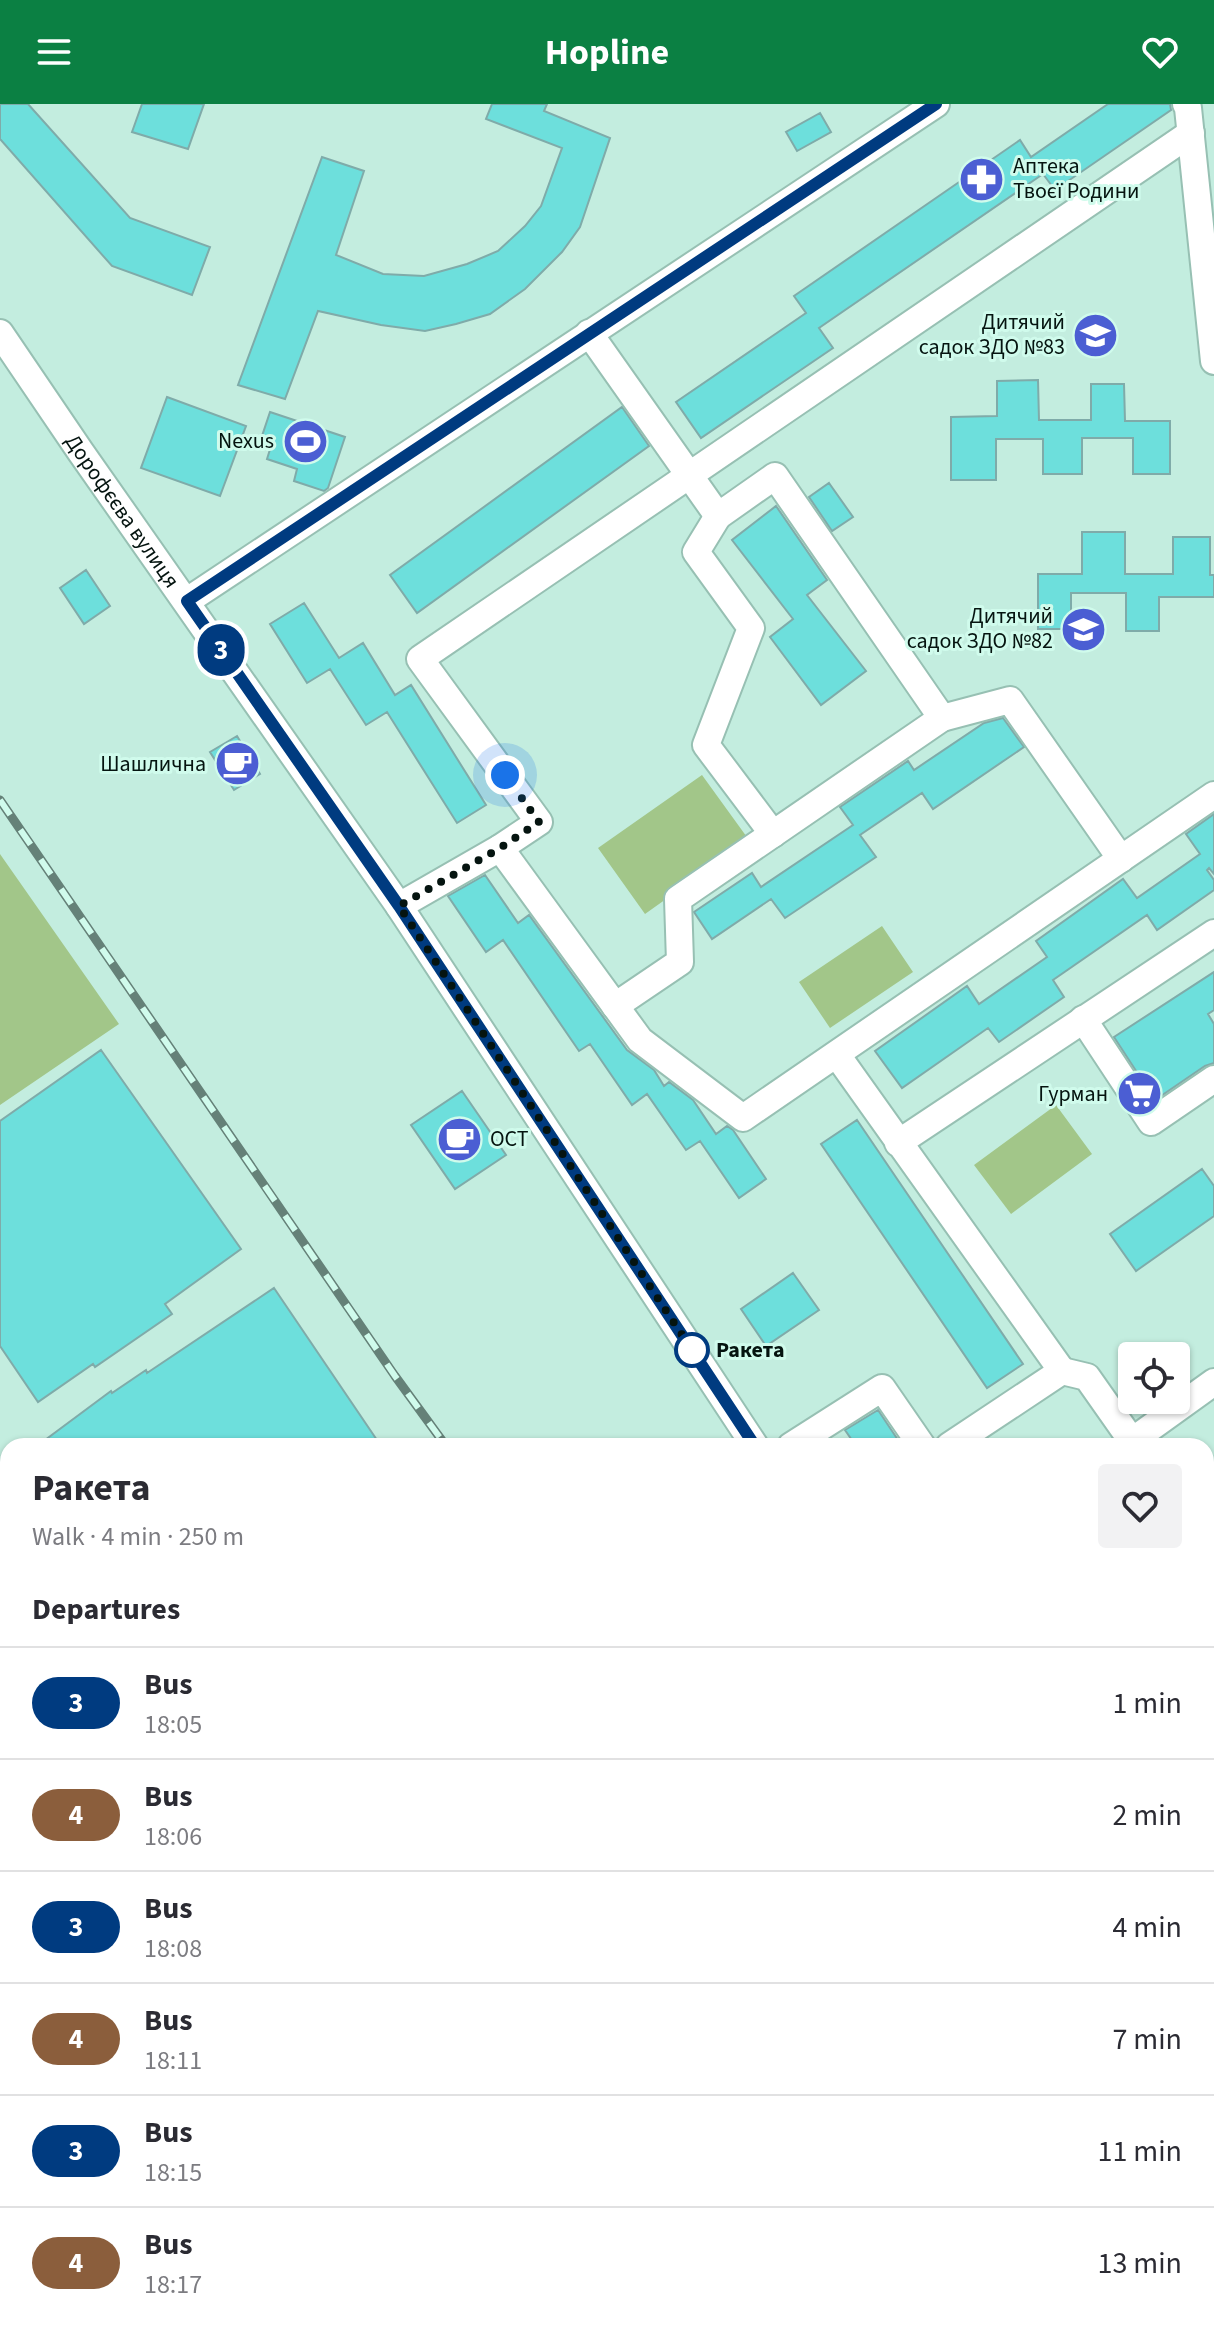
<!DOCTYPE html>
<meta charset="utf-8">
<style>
body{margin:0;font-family:"Source Sans 3",sans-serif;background:#f2f2f3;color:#2b2b33;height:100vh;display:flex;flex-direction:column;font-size:30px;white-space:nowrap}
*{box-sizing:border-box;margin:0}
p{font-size:26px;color:#7c7c81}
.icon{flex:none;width:44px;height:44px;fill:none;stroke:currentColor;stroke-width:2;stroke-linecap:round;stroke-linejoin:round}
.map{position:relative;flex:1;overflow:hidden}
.side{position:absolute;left:0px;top:1334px;width:1214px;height:898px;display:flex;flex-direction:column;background:#fff;border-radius:24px 24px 0 0;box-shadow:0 2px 6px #0004}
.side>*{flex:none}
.badge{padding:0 16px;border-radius:26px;font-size:28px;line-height:52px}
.buttons{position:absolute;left:1118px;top:1238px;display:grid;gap:16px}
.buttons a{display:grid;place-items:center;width:72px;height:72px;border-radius:8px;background:#fff;box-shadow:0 2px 6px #0004;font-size:40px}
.you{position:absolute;width:40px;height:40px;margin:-20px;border:6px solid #fff;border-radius:50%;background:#1a73e8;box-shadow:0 0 0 12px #1a73e833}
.map>.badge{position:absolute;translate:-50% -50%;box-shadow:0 0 0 4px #fff}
h2{padding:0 32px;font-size:30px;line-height:72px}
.round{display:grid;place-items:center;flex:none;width:84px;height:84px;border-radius:8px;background:#f2f2f3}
.overview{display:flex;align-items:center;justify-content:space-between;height:136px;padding:0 32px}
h1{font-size:38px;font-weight:700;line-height:60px}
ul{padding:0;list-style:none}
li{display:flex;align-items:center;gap:24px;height:112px;padding:0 32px;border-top:2px solid #e1e1e2}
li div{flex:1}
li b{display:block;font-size:30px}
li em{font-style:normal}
li .badge{min-width:88px;font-weight:700;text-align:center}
header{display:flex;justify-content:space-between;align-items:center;height:104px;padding:0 32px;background:#0b8043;color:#fff;font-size:36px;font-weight:700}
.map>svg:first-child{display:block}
.green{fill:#a2c689}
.water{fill:#229cb1}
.building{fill:#6ddfdc;stroke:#7faba9;stroke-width:2}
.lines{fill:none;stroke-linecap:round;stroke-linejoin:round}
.minor-casing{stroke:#97c0b3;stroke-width:30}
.minor{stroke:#fff;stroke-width:26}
.rail-casing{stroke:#658178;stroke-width:9}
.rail{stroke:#d0fbec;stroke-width:6;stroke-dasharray:18;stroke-linecap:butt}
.line-casing{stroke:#fff;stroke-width:18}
.line{stroke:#003b80;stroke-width:12}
.walk{stroke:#051410;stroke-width:8;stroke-dasharray:0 14.4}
.stop-dot{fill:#fff;stroke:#003b80;stroke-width:4}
.labels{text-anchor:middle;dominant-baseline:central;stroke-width:6;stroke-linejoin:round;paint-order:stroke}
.poi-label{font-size:22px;fill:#051410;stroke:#d0fbec;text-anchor:end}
.street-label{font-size:22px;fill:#051410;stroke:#d0fbec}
.stop-label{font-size:22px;font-weight:bold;fill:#051410;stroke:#d0fbec;text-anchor:start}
</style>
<header><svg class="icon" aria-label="menu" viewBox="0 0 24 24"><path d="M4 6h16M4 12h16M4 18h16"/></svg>Hopline<svg class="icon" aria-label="heart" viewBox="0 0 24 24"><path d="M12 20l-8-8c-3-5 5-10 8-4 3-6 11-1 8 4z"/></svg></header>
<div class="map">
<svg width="1214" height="2231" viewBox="0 0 1214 2231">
<rect width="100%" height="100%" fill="#c3eddf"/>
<!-- green -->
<path class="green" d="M702,671l47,65 -104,74 -47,-66z
M0,750l119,170 -119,81z
M882,822l31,46 -83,56 -31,-46z
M1056,1001l36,49 -81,60 -37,-49z"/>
<!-- water -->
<path class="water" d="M8,1801v248l-8,4v-251z"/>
<!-- building -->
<path class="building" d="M0,0h28l102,114 80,29 -18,48 -80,-29 -112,-127z
M142,0h62l-16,45 -56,-17z
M492,0h55l-3,7 66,27 -30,89 -18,25 -37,37 -35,25 -34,10 -31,7 -44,-6 -63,-14 -33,88 -47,-14 84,-228 42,14 -28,84 47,19 41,2 43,-12 31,-13 27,-25 16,-20 21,-58 -76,-29z
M1108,0h62l1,6 -116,80 -12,-16 -224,154 14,20 -132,90 -25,-36 130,-89 -12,-17 226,-156 11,17z
M820,9l11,19 -34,19 -11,-19z
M1038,276l1,40h52v-36h33l1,37h45v53h-37v-36h-51v36h-39v-35h-47v41h-45v-63l46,-1v-35z
M167,293l79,29 -26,70 -79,-28z
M622,303l27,39 -232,167 -27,-38z
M270,308l75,25 -17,51 -4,3 -30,-10 3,-12 -30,-10 5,-16 -11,-4z
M829,379l24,34 -21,14 -23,-34z
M776,402l51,74 -20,15 59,76 -45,34 -51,-68 23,-18 -61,-79z
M1082,428h43v42h48v-37h37v38h4v22h-55v34h-33v-38h-55v36h-33v-55h44z
M86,466l24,36 -26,18 -24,-36z
M304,499l35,55 24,-15 32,52 16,-10 75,120 -29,18 -70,-111 -21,13 -36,-56 -23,14 -37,-59z
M1003,614l21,29 -91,62 -11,-16 -62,42 16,22 -91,61 -14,-19 -59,40 -18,-27 58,-39 9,14 92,-62 -13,-18 68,-46 6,9 70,-47z
M237,632l23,38 -26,16 -24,-38z
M1214,710v60l-5,-6 -2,2 7,10v10l-57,40 -10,-15 -94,65 11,17 -65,45 -11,-14 -86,60 -27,-37 92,-65 12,18 68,-47 -11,-16 87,-62 14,19 63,-44 -14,-20z
M485,771l33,48 11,-8 98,135 27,20 10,16 5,-4 24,18 23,34 11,-8 6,4 33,49 -27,19 -39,-57 -14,9 -39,-56 -15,11 -42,-61 -11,7 -76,-111 -17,12 -38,-56z
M1214,868v38l-6,4 6,10v39l-9,3 -50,34 -41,-63z
M101,946l140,199 -76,55 7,10 -77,53 -2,-3 -55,38 -38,-56v-225z
M462,987l44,64 -51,34 -44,-64z
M857,1016l166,244 -36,24 -166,-244z
M1202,1065l12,17v30l-78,55 -26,-37z
M793,1169l26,37 -53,36 -25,-37z
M274,1184l107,158h-344l74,-55 1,2 34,-23 1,3z
M878,1306l24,36h-46l-11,-16z"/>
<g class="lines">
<defs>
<g id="minor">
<path d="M1186,0l2,4 26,253"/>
<path id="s1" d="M0,229l80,118 319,455 356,540"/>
<path d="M589,229l129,183 57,-40 167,242 -264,181 2,63 -65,44"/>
<path d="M718,412l-22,36 55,76 -45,117 67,89"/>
<path d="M187,497l749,-497"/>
<path d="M942,614l68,-18 111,159"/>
<path d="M500,744l39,-26 -119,-163 771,-526"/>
<path d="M399,802l101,-58 140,192 103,78 471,-323"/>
<path d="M1083,915l68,103 63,-43"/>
<path d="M837,951l225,316 -113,75"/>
<path d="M898,1039l316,-210"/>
<path d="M1062,1267l25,6 45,64 82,-59"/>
<path d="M791,1342l91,-58 40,58"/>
<path d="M1206,1547l8,-5"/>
<path d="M1206,1884l8,-6"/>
<path d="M1206,1990l8,12"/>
<path d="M1206,2095l8,8"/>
</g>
</defs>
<!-- minor casing -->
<use href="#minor" class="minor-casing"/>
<!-- minor -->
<use href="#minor" class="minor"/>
<defs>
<path id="rail" d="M0,696l395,576 51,70
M1060,2224l6,7"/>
</defs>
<!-- rail casing -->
<use href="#rail" class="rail-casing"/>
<!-- rail -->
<use href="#rail" class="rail"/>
</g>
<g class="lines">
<defs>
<path id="line" d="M755,1342l-356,-540 -212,-305 749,-497"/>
</defs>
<!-- line casing -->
<use href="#line" class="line-casing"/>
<!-- line -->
<use href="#line" class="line"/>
<!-- walk -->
<path class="walk" d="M505,671l34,47 -39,26 -101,58 293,444"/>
</g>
<!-- icons -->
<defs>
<symbol id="pharmacy-disc" viewBox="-11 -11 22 22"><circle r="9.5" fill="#4b5ed3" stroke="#d0fbec"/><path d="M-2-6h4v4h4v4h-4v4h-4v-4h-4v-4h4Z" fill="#fff"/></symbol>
<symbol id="school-disc" viewBox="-11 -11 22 22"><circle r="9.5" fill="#4b5ed3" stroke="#d0fbec"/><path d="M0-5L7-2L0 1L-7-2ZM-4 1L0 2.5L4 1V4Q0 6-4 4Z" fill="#fff"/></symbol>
<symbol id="stadium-disc" viewBox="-11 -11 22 22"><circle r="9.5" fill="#4b5ed3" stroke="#d0fbec"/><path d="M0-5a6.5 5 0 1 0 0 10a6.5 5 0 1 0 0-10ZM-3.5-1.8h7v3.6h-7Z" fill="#fff"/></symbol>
<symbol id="cafe-disc" viewBox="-11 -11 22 22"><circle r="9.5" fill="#4b5ed3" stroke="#d0fbec"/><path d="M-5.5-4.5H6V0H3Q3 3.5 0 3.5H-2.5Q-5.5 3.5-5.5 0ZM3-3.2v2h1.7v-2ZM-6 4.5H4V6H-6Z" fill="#fff"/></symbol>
<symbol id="supermarket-disc" viewBox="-11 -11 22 22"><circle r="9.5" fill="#4b5ed3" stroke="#d0fbec"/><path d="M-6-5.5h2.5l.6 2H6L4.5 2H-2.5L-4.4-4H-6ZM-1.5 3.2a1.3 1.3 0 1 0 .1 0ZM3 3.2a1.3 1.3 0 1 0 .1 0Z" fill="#fff"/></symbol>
</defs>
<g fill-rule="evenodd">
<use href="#pharmacy-disc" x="956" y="50" width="51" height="51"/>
<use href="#school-disc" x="1070" y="206" width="51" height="51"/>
<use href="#stadium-disc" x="280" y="312" width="51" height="51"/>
<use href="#school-disc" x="1058" y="500" width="51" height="51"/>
<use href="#cafe-disc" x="212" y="634" width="51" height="51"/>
<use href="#supermarket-disc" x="1114" y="964" width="51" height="51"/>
<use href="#cafe-disc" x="434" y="1010" width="51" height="51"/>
</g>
<!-- markers -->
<circle class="stop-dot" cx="692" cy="1246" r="16"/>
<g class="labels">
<!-- poi labels -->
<g class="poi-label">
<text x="1013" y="62" text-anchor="start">Аптека<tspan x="1013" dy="25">Твоєї Родини</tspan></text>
<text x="1065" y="218">Дитячий<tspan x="1065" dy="25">садок ЗДО №83</tspan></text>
<text x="274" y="337">Nexus</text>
<text x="1053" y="512">Дитячий<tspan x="1053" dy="25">садок ЗДО №82</tspan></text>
<text x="206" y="660">Шашлична</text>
<text x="1108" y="990">Гурман</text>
<text x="490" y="1035" text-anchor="start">ОСТ</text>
</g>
<!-- street labels -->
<g class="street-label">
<text stroke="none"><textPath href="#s1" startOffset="216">Дорофєєва вулиця</textPath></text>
</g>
<!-- stop labels -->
<g class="stop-label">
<text x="716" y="1246">Ракета</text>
</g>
</g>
</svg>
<div class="buttons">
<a><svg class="icon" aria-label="locate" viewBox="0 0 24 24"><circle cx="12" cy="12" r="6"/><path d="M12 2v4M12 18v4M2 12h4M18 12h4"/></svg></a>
</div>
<div class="you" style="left:505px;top:671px"></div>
<b class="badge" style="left:221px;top:546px;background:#003b80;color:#fff">3</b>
<section class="side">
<div class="overview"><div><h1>Ракета</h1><p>Walk · 4 min · 250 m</p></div><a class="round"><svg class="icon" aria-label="heart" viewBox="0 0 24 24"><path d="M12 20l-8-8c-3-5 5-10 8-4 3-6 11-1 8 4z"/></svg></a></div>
<h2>Departures</h2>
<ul>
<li><span class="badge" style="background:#003b80;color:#fff">3</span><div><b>Bus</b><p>18:05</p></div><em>1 min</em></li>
<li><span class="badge" style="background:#8b5e3c;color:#fff">4</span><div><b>Bus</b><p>18:06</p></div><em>2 min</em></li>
<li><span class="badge" style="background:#003b80;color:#fff">3</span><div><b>Bus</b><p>18:08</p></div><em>4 min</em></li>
<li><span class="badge" style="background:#8b5e3c;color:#fff">4</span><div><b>Bus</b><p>18:11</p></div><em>7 min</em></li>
<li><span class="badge" style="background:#003b80;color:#fff">3</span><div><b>Bus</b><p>18:15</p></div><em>11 min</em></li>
<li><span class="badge" style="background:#8b5e3c;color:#fff">4</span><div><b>Bus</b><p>18:17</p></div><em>13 min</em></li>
</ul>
</section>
</div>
